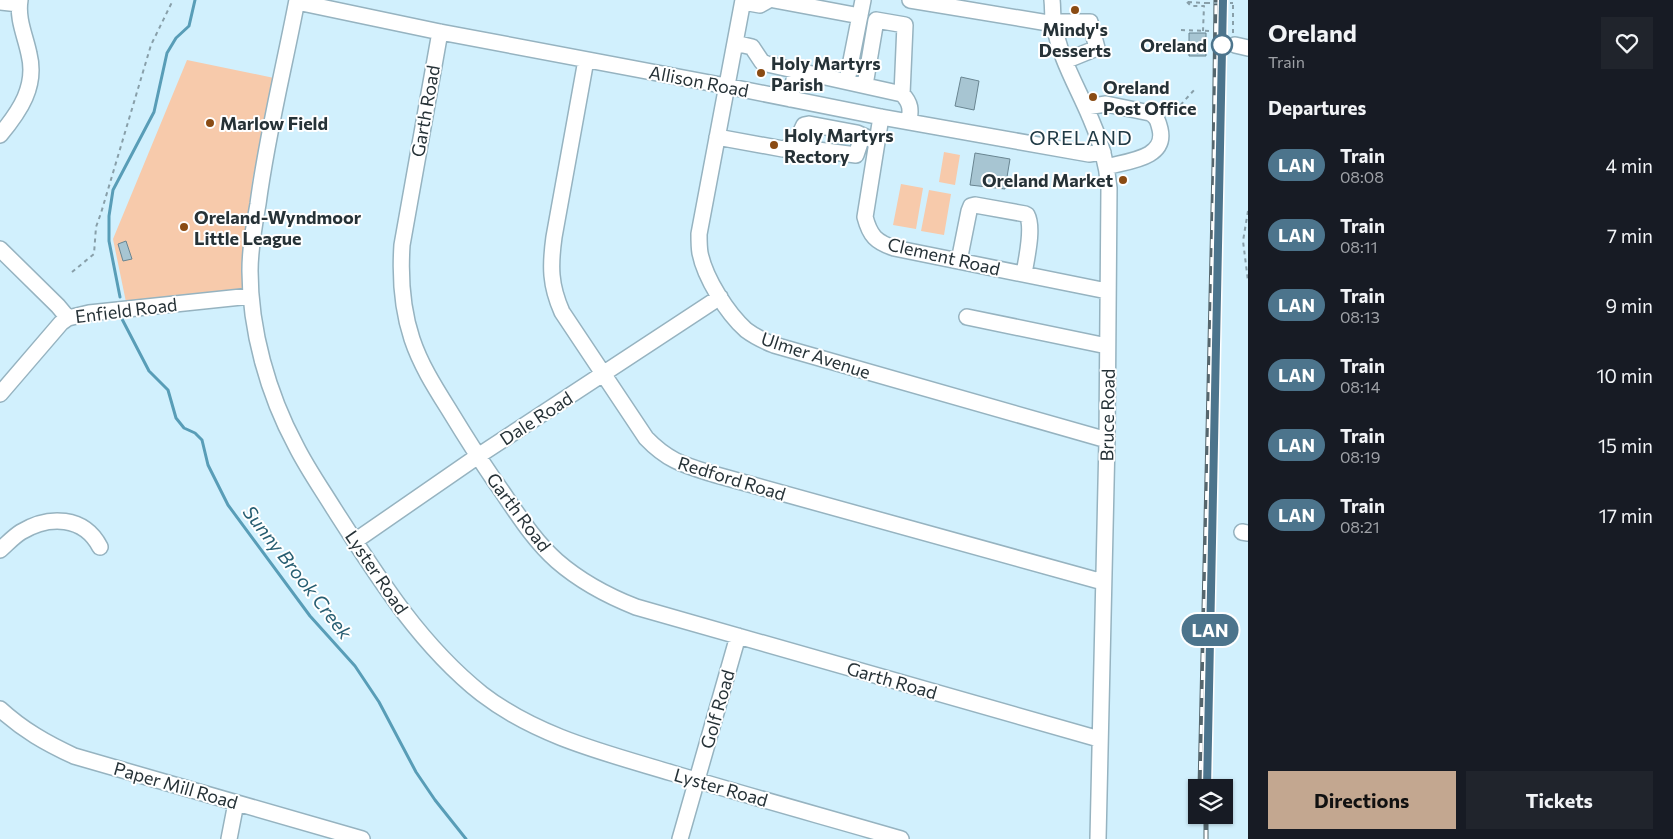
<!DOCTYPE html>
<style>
body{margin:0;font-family:Commissioner,sans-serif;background:#20242c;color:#f1f3f6;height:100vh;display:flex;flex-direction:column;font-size:19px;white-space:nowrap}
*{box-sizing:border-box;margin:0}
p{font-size:16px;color:#9ea1a6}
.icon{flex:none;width:28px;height:28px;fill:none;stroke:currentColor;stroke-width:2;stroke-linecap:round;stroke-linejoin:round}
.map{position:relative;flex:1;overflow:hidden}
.panel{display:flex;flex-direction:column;background:#171b24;width:425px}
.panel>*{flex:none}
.badge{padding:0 10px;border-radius:16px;font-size:18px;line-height:32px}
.tools{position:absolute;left:1188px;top:779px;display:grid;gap:10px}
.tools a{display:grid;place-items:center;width:45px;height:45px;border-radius:0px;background:#171b24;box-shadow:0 1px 4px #0004;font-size:25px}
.map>.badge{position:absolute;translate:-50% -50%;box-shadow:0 0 0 2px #fff}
h2{padding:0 20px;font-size:19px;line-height:45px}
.round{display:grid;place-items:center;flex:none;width:52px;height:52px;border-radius:0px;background:#20242c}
.head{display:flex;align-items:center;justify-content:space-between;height:85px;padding:0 20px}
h1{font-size:24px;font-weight:700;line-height:38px}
.action{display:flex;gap:10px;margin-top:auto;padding:10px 20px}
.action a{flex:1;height:58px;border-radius:0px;background:#c3a790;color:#111;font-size:20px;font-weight:700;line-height:58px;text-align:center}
.action a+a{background:#20242c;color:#f1f3f6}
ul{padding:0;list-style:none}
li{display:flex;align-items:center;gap:15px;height:70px;padding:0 20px}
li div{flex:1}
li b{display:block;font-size:19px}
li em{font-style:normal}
li .badge{min-width:55px;font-weight:700;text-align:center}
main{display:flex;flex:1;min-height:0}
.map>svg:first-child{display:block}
.green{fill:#f7caab}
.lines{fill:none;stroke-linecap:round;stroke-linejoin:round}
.stream{stroke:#589db7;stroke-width:3}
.building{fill:#a7c5d2;stroke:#698591}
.minor-casing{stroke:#96b3c0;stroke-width:18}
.path{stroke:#889fa9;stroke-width:2;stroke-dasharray:4 4;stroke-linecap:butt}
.minor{stroke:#fff;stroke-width:15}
.rail-casing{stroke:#55666d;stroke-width:5}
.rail{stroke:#fff;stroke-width:3;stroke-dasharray:9;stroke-linecap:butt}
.path-bridge{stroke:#889fa9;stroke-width:2;stroke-dasharray:4 4;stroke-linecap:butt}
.line-casing{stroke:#fff;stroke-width:11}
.line{stroke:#4c748c;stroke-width:8}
.poi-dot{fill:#8a4b13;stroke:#fff;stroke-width:2}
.stop-dot{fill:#fff;stroke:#4c748c;stroke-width:2.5}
.labels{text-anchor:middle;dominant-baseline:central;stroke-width:4;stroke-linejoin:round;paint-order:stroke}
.poi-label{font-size:18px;font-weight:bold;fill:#263237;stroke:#fff;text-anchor:start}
.stop-label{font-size:18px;font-weight:bold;fill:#263237;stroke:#fff;text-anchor:end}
.street-label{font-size:18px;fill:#263237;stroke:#fff}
.water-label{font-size:19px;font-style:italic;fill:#275e72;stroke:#fff}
.quarter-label{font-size:20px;letter-spacing:1px;fill:#203a45;stroke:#fff}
</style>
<main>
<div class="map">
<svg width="1248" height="839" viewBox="0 0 1248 839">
<rect width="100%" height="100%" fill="#d1f0fd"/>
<!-- green -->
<path class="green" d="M187,60l87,18 -22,104 -7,110 -119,10 -13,-63z
M944,152l16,3 -5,30 -16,-3z
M901,184l22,4 -7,41 -23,-4z
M929,190l22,4 -7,41 -23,-4z"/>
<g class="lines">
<!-- stream -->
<path class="stream" d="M120,297l-11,-56v-25l4,-26 41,-78 13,-59 9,-15 13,-12 6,-26
M122,319l27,52 19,19 8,28 8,10 11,5 7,7 6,25 20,40 82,111 45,50 24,36 37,70 19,28 31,39"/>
</g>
<!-- building -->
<path class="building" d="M1189,33h17v23h-17z
M961,77l18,4 -5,29 -19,-4z
M975,153l35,6 -5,30 -35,-4z
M126,241l6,18 -9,2 -5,-17z"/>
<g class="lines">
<defs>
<path id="minor" d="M297,0c-13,68 -30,135 -39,204 -4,22 -8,44 -8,67 0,59 18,123 46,175 11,22 25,42 38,63 43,67 85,135 148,185 56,43 124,59 190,79 77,23 153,44 229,66
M743,0l-44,234c0,6 0,13 1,19 5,25 27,60 46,77 8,6 18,11 28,15l333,95
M774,0l86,16
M910,0l144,24
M1052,0c1,8 0,16 2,23 5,34 23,63 36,94 10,22 17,47 19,71l-2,252 -9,399
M0,2l19,2
M297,2l143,30 286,54 155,31 208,37 14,-2
M743,2l17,3 9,-5
M1053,22h37l7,26 -32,13
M440,32l-38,213c-2,31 0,64 10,94 9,27 24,50 39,74 14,23 28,45 43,67 20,28 37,58 63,81 23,20 51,35 79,46l463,132
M735,43l17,4 10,15 5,2 135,30c9,9 9,16 7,28
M1235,45l13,3
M586,60l-32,177c-4,29 -4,48 8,75l84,126c22,23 38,27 67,36l390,108
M847,81l16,-81
M865,85l11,-65 29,5 -3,69
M790,99l6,-29
M1086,107l20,-3 44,9c7,4 8,8 10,16 7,30 -33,32 -54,38
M881,117l-16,100c5,19 11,25 29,31l213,43
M0,135c20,-24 37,-49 29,-81 -4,-19 -12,-35 -9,-54
M717,137l66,12 12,-5 9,-19 5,-1 48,9 20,9
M795,144l15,5 46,6 6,-18
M0,249l58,57 10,12
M959,261l10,-50 2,-5 4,-1 50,9 2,1c7,13 -1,45 -3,59
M967,317l140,29
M0,394l61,-71 7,-5 21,-5 162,-17
M1242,532l6,1
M355,541l123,-85 242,-159
M0,550c7,-6 13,-13 21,-18 28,-17 63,-16 79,15
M0,709c23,21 46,34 74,47l288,83
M229,839l7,-36
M680,839l58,-203"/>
</defs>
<!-- minor casing -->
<use href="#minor" class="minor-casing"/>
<!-- path -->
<path class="path" d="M1187,2l4,4h13l-1,25
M1188,2l18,1
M1181,30l30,1
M1233,33v-30
M1168,115l8,-5 19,-21
M1248,211l-5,30 5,40
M72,272l22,-18 2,-27 5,-14 50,-168 22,-45"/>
<!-- minor -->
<use href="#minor" class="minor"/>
<defs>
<path id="rail" d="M1200,788l14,-623 2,-165
M1206,839v-24"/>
</defs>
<!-- rail casing -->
<use href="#rail" class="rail-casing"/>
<!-- rail -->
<use href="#rail" class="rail"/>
<!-- path-bridge -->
<path class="path-bridge" d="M1206,3h27"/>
</g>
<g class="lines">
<defs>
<path id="line" d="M1207,788l16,-788"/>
</defs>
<!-- line casing -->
<use href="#line" class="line-casing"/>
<!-- line -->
<use href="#line" class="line"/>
</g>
<!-- markers -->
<g class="poi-dot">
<circle cx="1075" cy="10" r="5"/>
<circle cx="761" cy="73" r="5"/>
<circle cx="1093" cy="97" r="5"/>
<circle cx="210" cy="123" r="5"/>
<circle cx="774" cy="145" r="5"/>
<circle cx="1123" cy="180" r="5"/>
<circle cx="184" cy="227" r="5"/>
</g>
<circle class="stop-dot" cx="1222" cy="45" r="10"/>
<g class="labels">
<!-- poi labels -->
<g class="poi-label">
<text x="1075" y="29" text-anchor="middle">Mindy's<tspan x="1075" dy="21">Desserts</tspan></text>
<text x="771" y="63">Holy Martyrs<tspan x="771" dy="21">Parish</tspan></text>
<text x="1103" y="87">Oreland<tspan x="1103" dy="21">Post Office</tspan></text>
<text x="220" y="123">Marlow Field</text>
<text x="784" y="135">Holy Martyrs<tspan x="784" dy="21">Rectory</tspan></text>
<text x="1113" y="180" text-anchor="end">Oreland Market</text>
<text x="194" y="217">Oreland-Wyndmoor<tspan x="194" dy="21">Little League</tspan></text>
</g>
<!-- stop labels -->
<g class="stop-label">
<text x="1207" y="45">Oreland</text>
</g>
<!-- street labels -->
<g class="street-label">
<text transform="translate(699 81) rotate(11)">Allison Road</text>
<text transform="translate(425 111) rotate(-80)">Garth Road</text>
<text transform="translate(944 256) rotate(13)">Clement Road</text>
<text transform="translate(126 310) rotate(-7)">Enfield Road</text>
<text transform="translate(816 355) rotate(18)">Ulmer Avenue</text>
<text transform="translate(1107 415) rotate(-89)">Bruce Road</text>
<text transform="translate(536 418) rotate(-33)">Dale Road</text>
<text transform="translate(732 478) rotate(17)">Redford Road</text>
<text transform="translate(519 512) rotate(53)">Garth Road</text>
<text transform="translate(377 572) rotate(56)">Lyster Road</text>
<text transform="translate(892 680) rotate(16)">Garth Road</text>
<text transform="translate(717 709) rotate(-74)">Golf Road</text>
<text transform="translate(176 785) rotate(16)">Paper Mill Road</text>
<text transform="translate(721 787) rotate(16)">Lyster Road</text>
</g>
<!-- water labels -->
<g class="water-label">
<text transform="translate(298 572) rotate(52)">Sunny Brook Creek</text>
</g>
<!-- quarter labels -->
<g class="quarter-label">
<text x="1081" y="137">ORELAND</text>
</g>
</g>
</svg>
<div class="tools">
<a><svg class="icon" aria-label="layers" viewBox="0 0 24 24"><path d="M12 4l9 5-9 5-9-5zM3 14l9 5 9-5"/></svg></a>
</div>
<b class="badge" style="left:1210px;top:630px;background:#4c748c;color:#fff">LAN</b>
</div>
<section class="panel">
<div class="head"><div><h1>Oreland</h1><p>Train</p></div><a class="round"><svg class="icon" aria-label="heart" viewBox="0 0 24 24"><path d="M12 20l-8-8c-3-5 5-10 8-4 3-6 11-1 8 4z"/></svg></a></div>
<h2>Departures</h2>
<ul>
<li><span class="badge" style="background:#4c748c;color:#fff">LAN</span><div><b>Train</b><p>08:08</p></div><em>4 min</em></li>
<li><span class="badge" style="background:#4c748c;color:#fff">LAN</span><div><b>Train</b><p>08:11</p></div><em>7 min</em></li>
<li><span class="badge" style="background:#4c748c;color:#fff">LAN</span><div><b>Train</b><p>08:13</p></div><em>9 min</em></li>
<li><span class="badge" style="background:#4c748c;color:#fff">LAN</span><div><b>Train</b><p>08:14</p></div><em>10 min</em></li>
<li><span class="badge" style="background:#4c748c;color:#fff">LAN</span><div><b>Train</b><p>08:19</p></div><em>15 min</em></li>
<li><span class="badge" style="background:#4c748c;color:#fff">LAN</span><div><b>Train</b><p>08:21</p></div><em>17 min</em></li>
</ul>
<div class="action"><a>Directions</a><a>Tickets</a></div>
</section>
</main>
